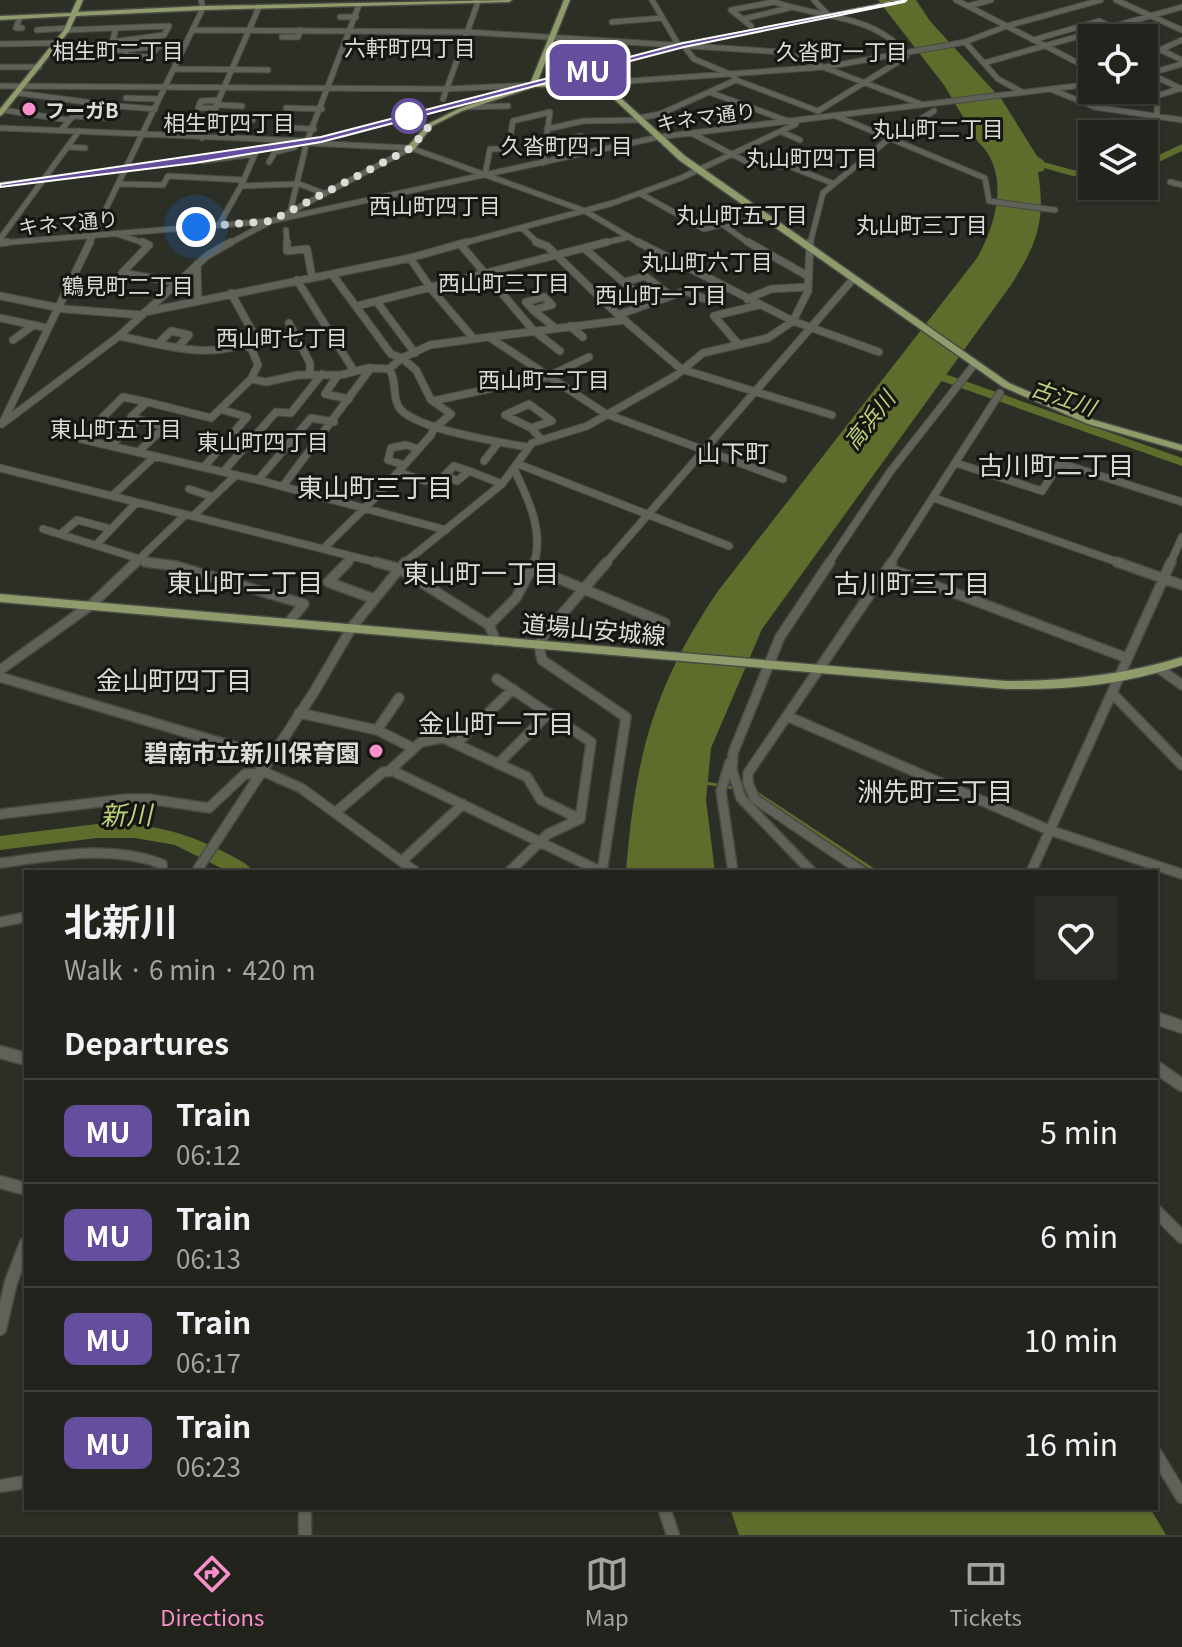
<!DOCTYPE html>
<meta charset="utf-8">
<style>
body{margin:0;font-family:Georgia,"Noto Sans JP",serif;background:#292b25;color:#f1f3f6;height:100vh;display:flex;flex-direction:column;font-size:30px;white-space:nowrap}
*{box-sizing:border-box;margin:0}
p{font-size:26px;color:#a2a4a3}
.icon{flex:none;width:44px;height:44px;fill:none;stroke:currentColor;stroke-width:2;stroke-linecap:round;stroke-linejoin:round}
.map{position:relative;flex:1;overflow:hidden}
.sheet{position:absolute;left:24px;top:870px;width:1134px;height:640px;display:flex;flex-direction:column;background:#21231c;border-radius:0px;box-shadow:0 2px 6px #0004,0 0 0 2px #3e403b}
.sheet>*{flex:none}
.badge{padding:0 16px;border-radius:12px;font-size:28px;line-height:52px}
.tools{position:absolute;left:1078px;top:24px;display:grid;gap:16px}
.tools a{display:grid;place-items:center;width:80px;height:80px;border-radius:0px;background:#21231c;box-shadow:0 2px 6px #0004,0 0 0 2px #3e403b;font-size:40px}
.you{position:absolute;width:40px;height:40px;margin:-20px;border:6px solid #fff;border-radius:50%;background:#1a73e8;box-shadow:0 0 0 12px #1a73e833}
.map>.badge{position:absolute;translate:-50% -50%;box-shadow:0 0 0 4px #fff}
h2{padding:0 40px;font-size:30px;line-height:72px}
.round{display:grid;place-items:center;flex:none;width:84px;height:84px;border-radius:0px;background:#292b25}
.head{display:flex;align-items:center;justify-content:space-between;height:136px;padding:0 40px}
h1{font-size:38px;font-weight:700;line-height:60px}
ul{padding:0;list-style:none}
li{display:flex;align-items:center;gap:24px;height:104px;padding:0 40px;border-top:2px solid #3e403b}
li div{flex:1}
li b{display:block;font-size:30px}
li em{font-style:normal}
li .badge{min-width:88px;font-weight:700;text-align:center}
.dock{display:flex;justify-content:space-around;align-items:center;height:112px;border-top:2px solid #3e403b;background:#21231c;font-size:22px;color:#a2a4a3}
.dock a{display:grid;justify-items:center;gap:4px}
.dock .on{color:#f890cb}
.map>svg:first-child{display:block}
.water{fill:#5e6c2c}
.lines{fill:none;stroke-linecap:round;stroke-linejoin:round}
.stream{stroke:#5e6c2c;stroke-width:3}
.river{fill:#5e6c2c;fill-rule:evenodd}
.minor-far3-casing{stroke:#484a43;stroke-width:7}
.minor-far2-casing{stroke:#484a43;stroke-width:9}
.minor-far1-casing{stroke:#484a43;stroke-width:12}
.minor-casing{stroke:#484a43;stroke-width:15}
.major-casing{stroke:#484a43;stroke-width:3}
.minor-far3{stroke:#5f6258;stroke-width:5}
.minor-far2{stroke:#5f6258;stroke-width:7}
.minor-far1{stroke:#5f6258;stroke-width:9}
.minor{stroke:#5f6258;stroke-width:12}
.major{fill:#909b6b;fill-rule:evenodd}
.rail-casing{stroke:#7e8179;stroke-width:4}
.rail{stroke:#151612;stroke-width:2;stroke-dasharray:5;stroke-linecap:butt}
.line{fill:#654e9e;stroke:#fff;stroke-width:2}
.walk{stroke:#dadcd6;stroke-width:8;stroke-dasharray:0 14.4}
.poi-dot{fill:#f890cb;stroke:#151612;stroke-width:3}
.stop-dot{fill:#fff;stroke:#654e9e;stroke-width:4}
.labels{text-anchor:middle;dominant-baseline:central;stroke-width:6;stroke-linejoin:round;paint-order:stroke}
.far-poi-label{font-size:20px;font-weight:bold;fill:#dadcd6;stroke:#151612;text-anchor:start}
.far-street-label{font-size:20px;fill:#dadcd6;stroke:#151612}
.far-neighbourhood-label{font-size:22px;fill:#dadcd6;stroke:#151612}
.far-water-label{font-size:22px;font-style:italic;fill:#bed377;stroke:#151612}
.far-quarter-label{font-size:24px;fill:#dadcd6;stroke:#151612}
.street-label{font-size:24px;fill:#dadcd6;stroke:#151612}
.poi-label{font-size:24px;font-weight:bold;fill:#dadcd6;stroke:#151612;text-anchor:end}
.neighbourhood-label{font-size:26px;fill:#dadcd6;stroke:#151612}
.water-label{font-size:26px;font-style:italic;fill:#bed377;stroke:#151612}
</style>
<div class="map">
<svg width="1182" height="1535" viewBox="0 0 1182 1535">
<rect width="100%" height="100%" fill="#2c2f26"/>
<!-- water -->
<path class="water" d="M878,0h38l14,21 72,79 35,56 7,5v10l-6,1c8,50 -1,71 -27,113l-249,344 -51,119 -5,52 9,72h-89c9,-114 27,-185 92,-281l259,-333c19,-33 34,-86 1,-116l-34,-57z
M730,1508h420l16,27h-427z"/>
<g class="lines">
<!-- stream -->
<path class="stream" d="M706,783l28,5
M757,793l120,79"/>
<!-- river -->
<path class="river" d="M1182,144v7l-38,18v-7z
M1025,157l48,13 19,2v6l-19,-2 -51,-14v-4z
M931,369l251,89v8l-255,-90v-6z
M97,824c48,-2 88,7 131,30 9,5 20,9 25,18h-24l-54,-27 -40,-7h-38l-97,12v-14z"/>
<defs>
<path id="minor-far3" d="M652,0l26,44
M769,0c37,15 87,14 120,38 7,4 12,13 17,19l-88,54
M814,0l13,14
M956,0l136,70
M1116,0l66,30
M968,6l23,-6
M20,17l-4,11h6
M340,17h16
M743,19l46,-11
M612,22l50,-4
M751,26l-20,-16 43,-8
M37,30l31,-2
M67,30l49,-2 -6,23 76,-7
M193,30l274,2 316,20 138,52
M282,37h16l2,-7
M1076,37l16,8
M1033,40l66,-19 36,17
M111,42l53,-7 5,-9 -53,2
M965,42l33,37 24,13
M1144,42l38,18
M0,44l58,-1
M683,45l11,14 40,17 2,4 82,31
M125,49l2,7 23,1 6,-8 -2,-4
M1160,50l22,-10
M984,63l198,-56
M0,67h39
M174,69l94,1
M1144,71l38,18
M1147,74l35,-10
M1157,78v39
M601,83l225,-16 139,-25 42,-16 94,-26
M0,86l447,3 85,-4
M1050,89l45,18 87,13
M18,93l98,13 -9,12 -34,-2 -12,14
M1156,96l26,-8
M126,98l33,1
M443,99l35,-97 -3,-2
M218,105l24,1
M116,106l39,3
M469,107l39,-1
M216,108h-18l3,-7 18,-1
M286,108l36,1
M3,110l65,10
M836,116l149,62 4,23 66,9
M211,118l42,2
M639,118l21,-4 76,-34
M0,128l307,13
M294,128l20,1
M547,129l36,-8 58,-1
M782,132l18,8
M691,133l58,30 42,4 41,16
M202,138l57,-131
M307,143l104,5 174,63 56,33
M545,144l36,-8
M68,147l17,1
M202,161l53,-7 -14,32 56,-2
M269,162l6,-10 20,-5
M485,175l5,-26h18l5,-28 37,-9 -7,51
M1170,182l12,3
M297,183l28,11
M119,184l44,1 5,-9 75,4
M641,194l63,35 19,-5 3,3 37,-12
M290,212l17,-71 52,-136
M286,214l125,-66
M219,225l22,-39
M726,227l24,17
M522,228l17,16
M286,230l1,14
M117,234l30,10
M0,239l79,-108
M0,243l271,-22 388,-84 433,-53
M89,244l114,-236 -2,-8
M228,244l38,-20
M460,244l153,-41 68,-25 115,-54 -87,-32
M600,244l29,-7
M810,244l13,-51 68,-56 43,-26"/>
<path id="minor-far2" d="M142,242l7,3 -27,28 54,9
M287,242v9l20,-2 5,28
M536,242l11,4 68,66 66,57 151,46
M638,242l155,79 86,31
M748,242l58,33
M0,243l7,-1
M460,244l73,86 27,21
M585,249l64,55
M410,258l22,32 42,49 15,-2 117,77 177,65
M197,264l1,36
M297,280l57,91
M625,282l20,-6 26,20
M70,284l30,8
M0,296l65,13 77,6
M544,297l8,8 -19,5 -7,-8z
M747,299l24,-10 37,-2
M377,302l38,51
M357,306l250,-64
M533,310l21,17
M145,312l265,-54 57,-16
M618,315l67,-24 20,8 20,-11
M0,318l47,10
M289,323l21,40v11
M570,326l13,11
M119,336c41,8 92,25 131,5l2,-10 -21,-38
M489,337l136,-17
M13,340l21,-15
M159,343l12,-12 18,4 -11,12
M246,345l6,5 6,15 -7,14 15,3 32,-7h43l27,-7 21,1 13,-11 -11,-4 -59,-80
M739,345l-25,-29 45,-11
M402,358l14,12 15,30 20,14 -14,12
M402,358l28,-13 44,-6
M389,369c9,12 2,30 12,41 20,20 97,32 126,37
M338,375l-13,19 24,5
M433,401l116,-25 40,-19
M147,402l-24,-5 -42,42 177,41 188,50
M529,404l23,17 -21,7 -26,-13z
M3,422l87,-180
M2,424l117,-88 89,-81 23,-13
M531,428l11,12
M110,446l28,-26
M138,452l27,-25 -34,-10 16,-15 64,16 40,-39
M484,461l14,-18
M956,463l86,28 18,-28 122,39
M518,464l211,82
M404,465l-16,-5 3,-12 15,-3 12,4
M454,466l15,5 -12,10 -12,-6z
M204,467l43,-50 -27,-8
M0,468l383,96
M469,471l33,13
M515,471c14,30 29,60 19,93
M223,472l53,-60 15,1 31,-39
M398,472l27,9
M258,480l53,-62 23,4
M283,486l88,-118
M189,489l24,8
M112,496l42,-39
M934,498l189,66
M193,516l42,-40
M43,529l113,35
M61,534l16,-14 34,9
M96,545l40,-42
M323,549l52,-51 56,-63 4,-9
M134,564l51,-49
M346,564l7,-7
M403,564l99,-80 30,-41 55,-17 88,-50 28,-23 65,-15 25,-17 15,-30 2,-49
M605,564l248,-285
M828,564l62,-92 84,-107
M890,564l110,-171
M1170,564l12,-27"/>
<path id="minor-far1" d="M145,562l31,4 128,38 -15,18
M348,562l-20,20 46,17
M375,562l23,6 91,57 7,16
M1117,562l65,23
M531,567l134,56
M888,568l239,90
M489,625l27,-27 19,-36
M1160,669l22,16
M0,670l91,-65 45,-43
M0,677l269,80
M497,679l94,63 -11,77 -32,15 -39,38
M1112,693l70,72
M299,713l78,17 36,18
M789,717l260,113 133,44
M377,730l22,-32
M456,744l57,-55
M730,762l-9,29 12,81
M498,764l51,-51
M260,770l41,18 115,84
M389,771l32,-29 22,-4 84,39 14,23 39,19
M336,812l47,-40 10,-1 209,101
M0,814l126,-15h23l60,9 36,-34 13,-1
M402,861l61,-57
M0,863c54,-7 110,-19 162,1l1,8
M196,872l118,-180 38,-65 53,-65
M602,872l24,-155 -84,-57 -3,-14 4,-10 64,-74
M812,872l-71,-74 -9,-28 1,-17 47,-116 50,-75
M863,872l-108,-73 -7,-16v-10l144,-211
M1031,872l140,-310
M0,922l26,-5"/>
<path id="minor" d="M1156,1018l26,9
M0,1052l26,7
M1156,1067l26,18
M0,1182l26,7
M1156,1211l26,26
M0,1329l11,-47 15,-39
M1156,1454l26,43
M0,1486l26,-4
M305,1508v27
M664,1508l9,27"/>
<path id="major" d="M77,0h6l-5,12 125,-6 309,-6 -3,2 -306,8 -127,6 -7,15 -67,84 -2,1v-7l64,-79 6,-14 -70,4v-4l71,-3z
M564,0h6l-33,83 66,-1 82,74 324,227 85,37 88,25v6l-94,-27 -85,-37 -324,-227 -80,-75 -65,2 -72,24 -30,15 -18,24h-6v-4l20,-22 30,-15 72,-25z
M0,594l1006,87c61,0 118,-6 176,-24v8c-58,20 -116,25 -176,24l-1006,-87z"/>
</defs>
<!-- minor-far3 casing -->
<use href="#minor-far3" class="minor-far3-casing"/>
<!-- minor-far2 casing -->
<use href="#minor-far2" class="minor-far2-casing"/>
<!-- minor-far1 casing -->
<use href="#minor-far1" class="minor-far1-casing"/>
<!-- minor casing -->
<use href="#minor" class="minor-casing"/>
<!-- major casing -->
<use href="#major" class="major-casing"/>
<!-- minor-far3 -->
<use href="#minor-far3" class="minor-far3"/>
<!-- minor-far2 -->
<use href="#minor-far2" class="minor-far2"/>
<!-- minor-far1 -->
<use href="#minor-far1" class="minor-far1"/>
<!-- minor -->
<use href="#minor" class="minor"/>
<!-- major -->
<use href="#major" class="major"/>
<defs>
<path id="rail" d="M0,184l195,-24 146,-24 342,-91 221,-45"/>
</defs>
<!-- rail casing -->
<use href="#rail" class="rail-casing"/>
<!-- rail -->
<use href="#rail" class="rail"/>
</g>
<!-- line -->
<path class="line" d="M904,2l-220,45 -363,95 -126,21 -195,24v-3l321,-47 362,-94 224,-43z"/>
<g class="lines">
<!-- walk -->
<path class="walk" d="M196,227l75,-6 140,-73 19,-23 -21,-9"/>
</g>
<!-- markers -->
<g class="poi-dot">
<circle cx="29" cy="109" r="8"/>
<circle cx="376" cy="751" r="8"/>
</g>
<circle class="stop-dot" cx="409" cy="116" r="16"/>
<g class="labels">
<!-- far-poi labels -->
<g class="far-poi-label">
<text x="45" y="109">フーガB</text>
</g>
<!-- far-street labels -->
<g class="far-street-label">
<text transform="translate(706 116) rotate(-8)">キネマ通り</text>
<text transform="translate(68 222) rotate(-5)">キネマ通り</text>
</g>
<!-- far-neighbourhood labels -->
<g class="far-neighbourhood-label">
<text x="410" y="46">六軒町四丁目</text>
<text x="118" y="49">相生町二丁目</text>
<text x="842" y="50">久沓町一丁目</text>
<text x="229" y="121">相生町四丁目</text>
<text x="938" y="127">丸山町二丁目</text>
<text x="567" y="144">久沓町四丁目</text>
<text x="812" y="156">丸山町四丁目</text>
<text x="435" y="204">西山町四丁目</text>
<text x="742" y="213">丸山町五丁目</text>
<text x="922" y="223">丸山町三丁目</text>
<text x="707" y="260">丸山町六丁目</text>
<text x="504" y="281">西山町三丁目</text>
<text x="128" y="284">鶴見町二丁目</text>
<text x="661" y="293">西山町一丁目</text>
<text x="282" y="336">西山町七丁目</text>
<text x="544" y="378">西山町二丁目</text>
<text x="116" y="427">東山町五丁目</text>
<text x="263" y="440">東山町四丁目</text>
</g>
<!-- far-water labels -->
<g class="far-water-label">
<text transform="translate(1064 396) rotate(19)">古江川</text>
<text transform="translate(868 419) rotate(-52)">高浜川</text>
</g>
<!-- far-quarter labels -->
<g class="far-quarter-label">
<text x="733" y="451">山下町</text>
</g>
<!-- street labels -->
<g class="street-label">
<text transform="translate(594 628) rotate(5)">道場山安城線</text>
</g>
<!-- poi labels -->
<g class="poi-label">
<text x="360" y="751">碧南市立新川保育園</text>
</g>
<!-- neighbourhood labels -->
<g class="neighbourhood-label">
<text x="1056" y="463">古川町二丁目</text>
<text x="375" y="485">東山町三丁目</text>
<text x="481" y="571">東山町一丁目</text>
<text x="245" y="580">東山町二丁目</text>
<text x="912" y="581">古川町三丁目</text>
<text x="174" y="678">金山町四丁目</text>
<text x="496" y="721">金山町一丁目</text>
<text x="935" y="789">洲先町三丁目</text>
</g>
<!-- water labels -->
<g class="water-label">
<text transform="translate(126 813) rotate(-1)">新川</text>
</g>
</g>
</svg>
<div class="tools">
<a><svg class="icon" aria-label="locate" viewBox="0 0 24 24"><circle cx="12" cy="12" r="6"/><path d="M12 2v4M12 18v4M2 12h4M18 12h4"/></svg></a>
<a><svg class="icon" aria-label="layers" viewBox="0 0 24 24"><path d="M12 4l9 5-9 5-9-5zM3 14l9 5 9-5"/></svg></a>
</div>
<div class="you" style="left:196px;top:227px"></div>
<b class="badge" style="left:588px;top:70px;background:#654e9e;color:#fff">MU</b>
<section class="sheet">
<div class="head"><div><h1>北新川</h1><p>Walk · 6 min · 420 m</p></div><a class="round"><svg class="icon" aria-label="heart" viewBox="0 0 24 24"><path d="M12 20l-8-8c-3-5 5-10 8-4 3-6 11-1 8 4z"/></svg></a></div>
<h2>Departures</h2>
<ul>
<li><span class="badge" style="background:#654e9e;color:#fff">MU</span><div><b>Train</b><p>06:12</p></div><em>5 min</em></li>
<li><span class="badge" style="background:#654e9e;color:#fff">MU</span><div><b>Train</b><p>06:13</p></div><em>6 min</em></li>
<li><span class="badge" style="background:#654e9e;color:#fff">MU</span><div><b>Train</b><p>06:17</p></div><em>10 min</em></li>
<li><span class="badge" style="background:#654e9e;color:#fff">MU</span><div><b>Train</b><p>06:23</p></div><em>16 min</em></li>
</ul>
</section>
</div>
<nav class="dock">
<a class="on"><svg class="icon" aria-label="directions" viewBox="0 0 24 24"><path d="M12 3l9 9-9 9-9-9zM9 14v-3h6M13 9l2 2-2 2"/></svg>Directions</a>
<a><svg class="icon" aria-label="map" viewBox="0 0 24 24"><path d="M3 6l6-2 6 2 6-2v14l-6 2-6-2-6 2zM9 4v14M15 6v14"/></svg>Map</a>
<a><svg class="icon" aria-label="tickets" viewBox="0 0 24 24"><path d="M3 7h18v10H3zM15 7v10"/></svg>Tickets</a>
</nav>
